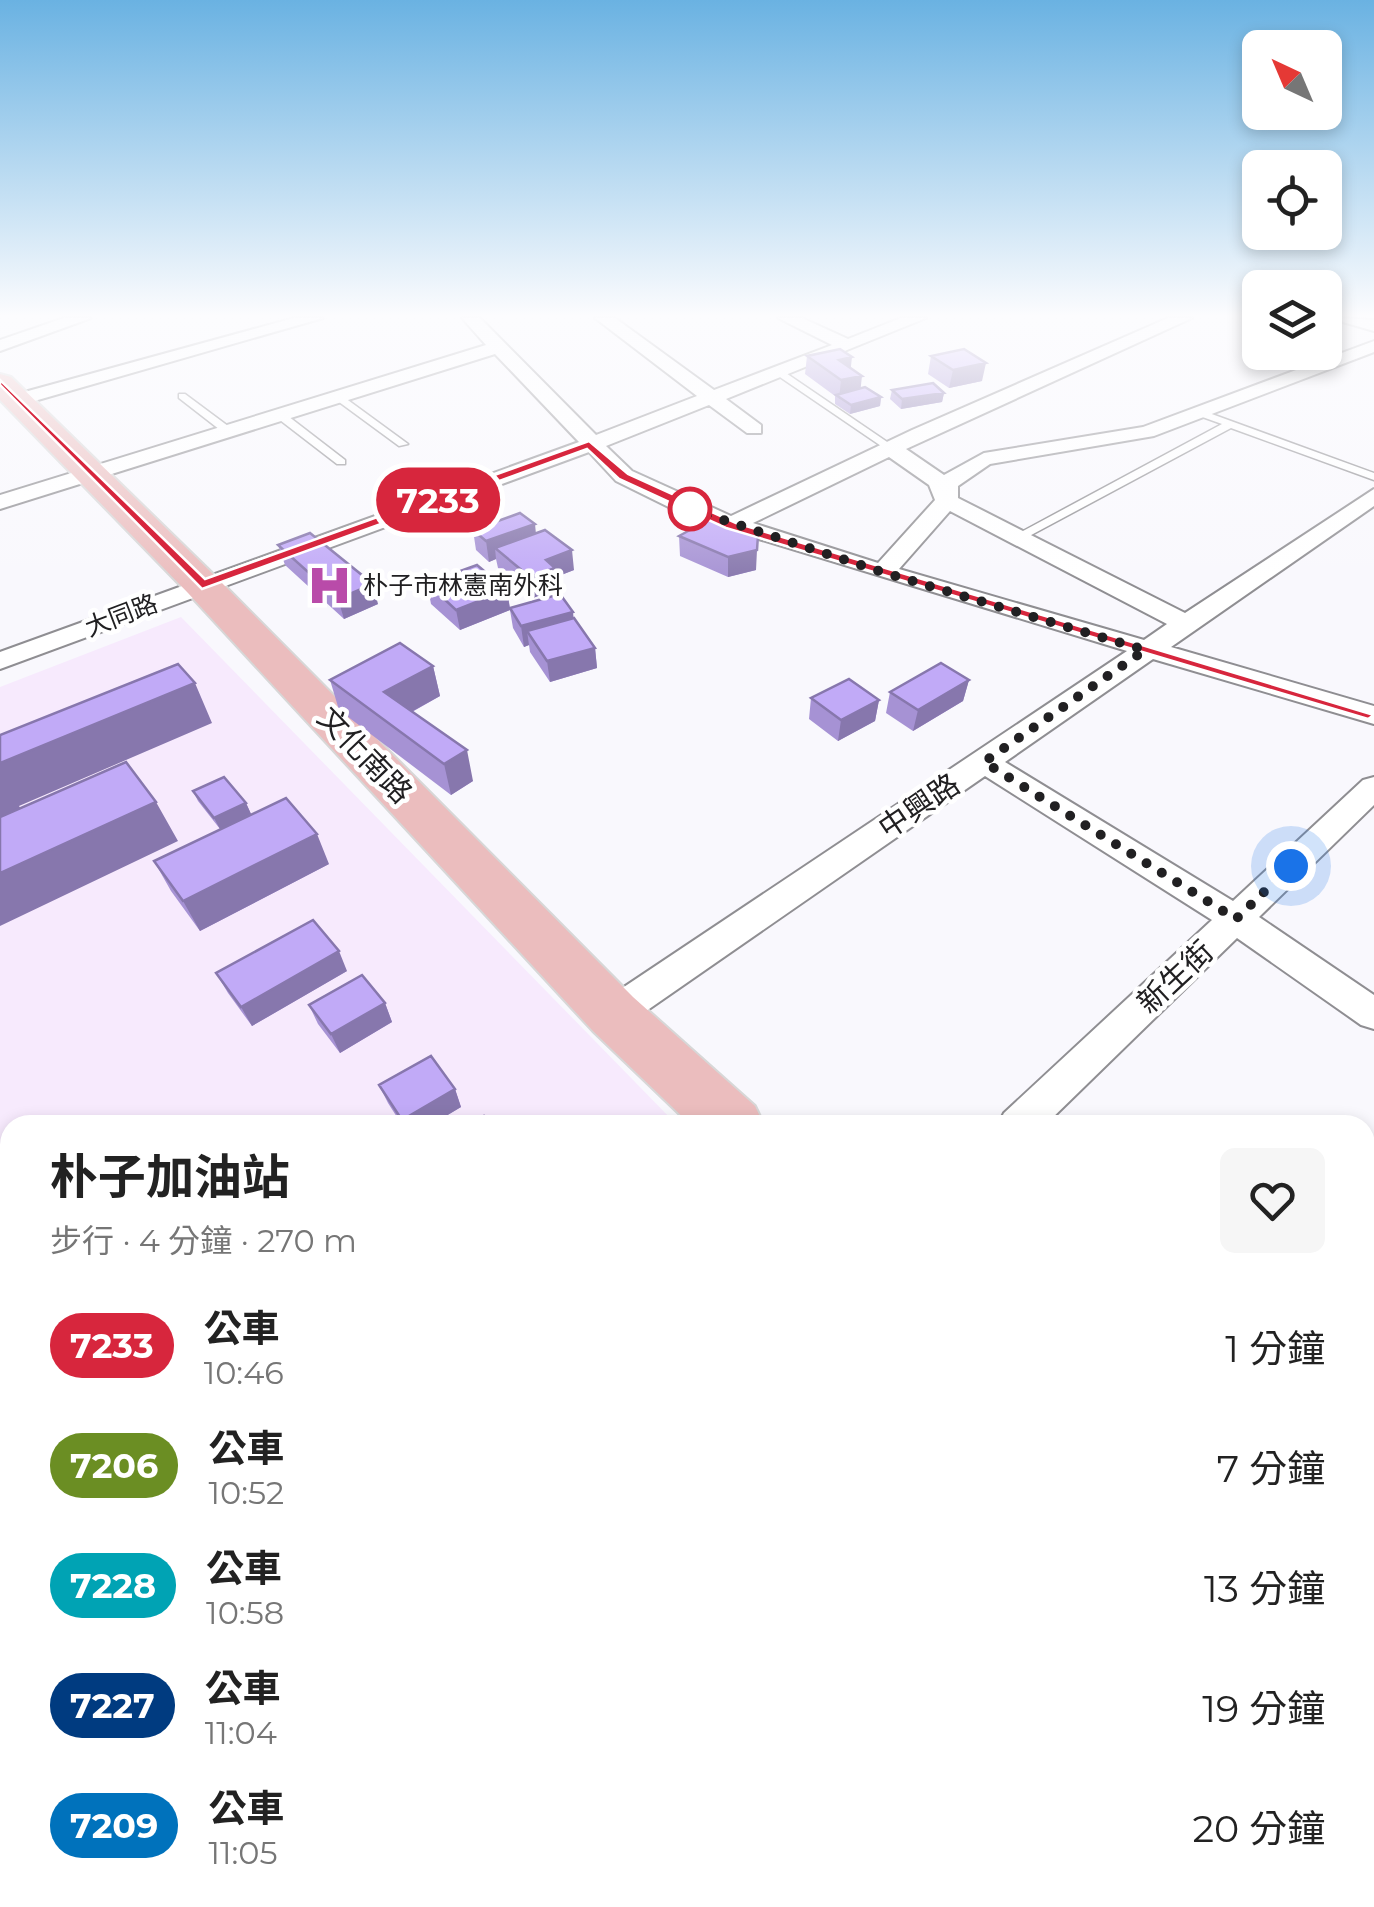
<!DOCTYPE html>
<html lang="zh-TW">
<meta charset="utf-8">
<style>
body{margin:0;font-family:Montserrat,"Noto Sans TC",sans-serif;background:#f6f6f6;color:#222;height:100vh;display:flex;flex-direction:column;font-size:38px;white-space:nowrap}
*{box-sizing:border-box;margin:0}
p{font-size:32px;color:#767676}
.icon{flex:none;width:55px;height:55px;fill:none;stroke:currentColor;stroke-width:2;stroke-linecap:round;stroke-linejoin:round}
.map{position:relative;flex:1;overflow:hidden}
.sheet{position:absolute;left:0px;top:1115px;width:1375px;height:792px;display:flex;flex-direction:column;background:#fff;border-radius:30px 30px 0 0;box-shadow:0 5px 15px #0003}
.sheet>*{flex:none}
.badge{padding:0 20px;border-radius:32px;font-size:35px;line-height:65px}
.needle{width:65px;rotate:316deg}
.fabs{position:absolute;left:1242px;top:30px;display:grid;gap:20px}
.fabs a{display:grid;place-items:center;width:100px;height:100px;border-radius:15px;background:#fff;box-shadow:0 5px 15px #0003;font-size:50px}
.you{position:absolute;width:50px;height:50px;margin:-25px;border:8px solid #fff;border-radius:50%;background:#1a73e8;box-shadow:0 0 0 15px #1a73e833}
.map>.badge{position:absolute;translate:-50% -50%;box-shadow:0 0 0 5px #fff}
.round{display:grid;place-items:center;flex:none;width:105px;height:105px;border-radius:15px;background:#f6f6f6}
.headline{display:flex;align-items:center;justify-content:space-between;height:170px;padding:0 50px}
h1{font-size:48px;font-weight:700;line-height:75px}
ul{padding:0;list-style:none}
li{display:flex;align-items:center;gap:30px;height:120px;padding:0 50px}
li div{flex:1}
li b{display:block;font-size:38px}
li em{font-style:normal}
li .badge{min-width:110px;font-weight:700;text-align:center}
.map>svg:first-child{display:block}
.education{fill:#f7eafd}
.green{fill:#a1e0c3}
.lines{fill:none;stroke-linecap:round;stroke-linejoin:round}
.service-casing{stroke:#8f8e92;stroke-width:3}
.minor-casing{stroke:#8f8e92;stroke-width:4}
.tertiary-casing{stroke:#8f8e92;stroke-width:4}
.primary-casing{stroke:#d7d7d7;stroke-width:4}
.service{fill:#fff;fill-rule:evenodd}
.minor{fill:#fff;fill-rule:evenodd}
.tertiary{fill:#fff;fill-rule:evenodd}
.primary{fill:#ebbdbe;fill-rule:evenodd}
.wall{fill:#a692d4}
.shaded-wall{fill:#8777ad}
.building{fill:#c1aaf7;stroke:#8777ad;stroke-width:2.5}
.line{fill:#d7263d;stroke:#fff;stroke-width:2.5}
.walk{stroke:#212022;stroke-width:10;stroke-dasharray:0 18}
.stop-dot{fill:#fff;stroke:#d7263d;stroke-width:5}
.labels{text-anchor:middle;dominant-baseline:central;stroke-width:9;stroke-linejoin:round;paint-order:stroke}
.far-poi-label{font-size:25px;fill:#212022;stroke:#fff;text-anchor:start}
.far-street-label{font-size:25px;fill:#212022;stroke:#fff}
.street-label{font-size:30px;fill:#212022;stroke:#fff}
</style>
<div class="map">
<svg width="1374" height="1907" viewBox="0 0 1374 1907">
<rect width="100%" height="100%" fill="#f9f8fd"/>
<!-- education -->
<path class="education" d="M181,617l496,508h-667v773h56l-10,9h-56v-1220z"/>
<!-- green -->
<path class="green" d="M0,1435c16,39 18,104 0,142z"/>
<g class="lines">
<defs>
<path id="service" d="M774,369h6l116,79 -9,2 -113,-77z
M179,394h6l47,35v4h-8l-45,-35z
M335,395h6l67,49 -9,2 -64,-47z
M1198,409l176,64v7l-143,-52 -211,113h-8v-4l210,-113 -28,-10 -1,-2z
M276,413h8l61,47v4h-8l-61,-47z"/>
<path id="minor" d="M64,318h27l-91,33v-11z
M294,318h29l-299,86 -7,2 -10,-6 3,-4z
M462,318h18l116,117 101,-39 -102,-78h20l99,72 118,-45 -54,-27h24l46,21 53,-21h25l-200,81 35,26v8h-14l-38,-28 -103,41 26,25 99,45 181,-86 256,-112h24l-286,131 38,26 40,-22 159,-26 231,-86v11l-220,84 -164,28 -32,22v12l227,115 189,-124v17l-203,141 203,59v18l-221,-65 -148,103 228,139 130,-121 11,-3v28l-115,112 115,78v34l-13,-4 -124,-87 -192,187h-47l6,-12 208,-193 -227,-144 -359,249 -13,4 -13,-4 -5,-11 5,-11 527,-352 -434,-132 -77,-38 -27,-29 -589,217v-17l579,-210 -84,-88 -495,155v-14l486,-150zM889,457l40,28 6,15 -57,63 -125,-40zM950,511l217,113 -23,16 -245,-71z
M1341,318l33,2v11l-31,-9z
M330,1898h63l4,9h-63z"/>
<path id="tertiary" d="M1374,1447v71l-9,3v-70z
M1374,1640v70l-9,3v-70z
M1166,1898h76l-4,9h-76z"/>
<path id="primary" d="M0,374l11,3 205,200 417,420 122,109 9,19h-73l-98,-94 -405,-438 -188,-193z
M1365,1705l9,4v94l-9,-4z"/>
</defs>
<!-- service casing -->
<use href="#service" class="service-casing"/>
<!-- minor casing -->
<use href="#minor" class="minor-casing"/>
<!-- tertiary casing -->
<use href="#tertiary" class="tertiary-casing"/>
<!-- primary casing -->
<use href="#primary" class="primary-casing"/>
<!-- service -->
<use href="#service" class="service"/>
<!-- minor -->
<use href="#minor" class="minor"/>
<!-- tertiary -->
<use href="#tertiary" class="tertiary"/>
<!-- primary -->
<use href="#primary" class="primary"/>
</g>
<!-- wall -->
<path class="wall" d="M807,356l44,12 10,20 20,9 -1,9 -30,8 -15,-10v-8l-30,-22z
M931,356l51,25 -33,7 -21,-14z
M892,390l52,3 -2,9 -41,7 -11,-10z
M710,519l46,51 -28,7 -48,-21 -1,-20z
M473,530l63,3 38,37 -18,7 2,11 -25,10 -35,-30 -2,-9 -7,3 -13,-12z
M278,545l100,59 -34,15 -59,-54z
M427,583l80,7 3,18 64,10 21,30 2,20 -47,14 -20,-30 -1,-7 -5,2 -11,-19 -3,-18 -50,20 -29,-26z
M433,666l7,30 -28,16 61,69 -22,14 -112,-85 -9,-30z
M969,680l-6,21 -50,30 -27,-18 4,-21z
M811,698l68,2 -4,21 -37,20 -29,-22z
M193,791l53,12 5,11 -31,15 -22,-28z
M154,861l175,3 -129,67 -29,-40z
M347,971l-95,55 -24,-33 -12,-20z
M385,1003l7,19 -52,31 -22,-29 -9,-19z
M379,1085l76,4 6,18 -30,18h-29l-14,-22z"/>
<!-- shaded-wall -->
<path class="shaded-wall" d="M852,357l-2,18 -11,-15z
M986,363l-4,18 -33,7 4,-18z
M862,376l-2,18 -21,5 2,-19z
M944,393l-2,9 -41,7 1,-10z
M881,397l-1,9 -30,8 1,-9z
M535,524l2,20 -42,4 1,11 -7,3 -3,-21z
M572,550l2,20 -18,7 2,11 -25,10 -3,-21 16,-17z
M757,550l-1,20 -28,7v-20z
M373,584l5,20 -34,15 -6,-20z
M507,590l3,20 -50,20 -4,-20z
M573,612l2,21 -48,-2 2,14 -5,2 -3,-21z
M595,648l2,20 -47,14 -3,-21z
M433,666l7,30 -47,26 -9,-30z
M969,680l-6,21 -50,30 5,-21z
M195,683l17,40 -193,83 6,9 -25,11v-63z
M879,700l-4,21 -37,20 3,-21z
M467,750l6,31 -22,14 -7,-31z
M156,802l22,39 -178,85v-53z
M246,803l5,11 -31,15 -6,-11z
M317,834l12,30 -129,67 -17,-30z
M339,951l8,20 -95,55 -11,-19z
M385,1003l7,19 -52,31 -9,-19z
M455,1089l6,18 -30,18h-26l-3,-5z"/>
<!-- building -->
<path class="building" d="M840,349l12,8 -13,3 23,16 -21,4 -34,-24z
M964,349l22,14 -33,7 -22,-14z
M933,383l11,10 -42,6 -10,-9z
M865,387l16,10 -30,8 -15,-10z
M520,513l15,11 -49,17 -13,-11z
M710,519l48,16 -1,15 -29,7 -49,-21z
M545,530l27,20 -26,10 9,8 -25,9 -35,-29z
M310,533l63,51 -35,15 -60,-54z
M477,565l30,25 -51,20 -29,-27z
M560,594l13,18 -52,14 -11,-18z
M574,618l21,30 -48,13 -20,-30z
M400,643l33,23 -49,26 83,58 -23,14 -114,-84z
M941,663l28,17 -51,30 -28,-18z
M178,664l17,19 -195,80v-28z
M849,679l30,21 -38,20 -30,-22z
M126,762l30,40 -156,71v-56z
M224,777l22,26 -32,15 -21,-27z
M286,798l31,36 -134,67 -29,-40z
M313,920l26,31 -98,56 -25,-34z
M362,975l23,28 -54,31 -22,-29z
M431,1056l24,33 -53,31 -23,-35z
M484,1116l8,9h-20z"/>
<!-- sky -->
<linearGradient id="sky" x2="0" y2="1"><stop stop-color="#6ab2e2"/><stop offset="0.54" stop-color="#fcfcfe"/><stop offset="1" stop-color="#fcfcfe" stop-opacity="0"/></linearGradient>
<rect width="1374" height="585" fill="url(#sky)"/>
<!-- line -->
<path class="line" d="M0,380l205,199 384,-138 39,33 108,49 638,192 -6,4 -642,-191 -107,-49 -32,-30 -385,140 -202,-204z"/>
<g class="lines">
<!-- walk -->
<path class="walk" d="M690,509l192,63 263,78 -161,112 252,157 55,-53"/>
</g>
<!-- icons -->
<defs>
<symbol id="hospital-bare" viewBox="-9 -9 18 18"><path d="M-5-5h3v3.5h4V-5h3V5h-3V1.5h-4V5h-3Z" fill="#b94ba9" stroke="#fff" stroke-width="2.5" paint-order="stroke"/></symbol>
</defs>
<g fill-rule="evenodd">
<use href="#hospital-bare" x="298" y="554" width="63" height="63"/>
</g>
<!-- markers -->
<circle class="stop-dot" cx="690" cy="509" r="20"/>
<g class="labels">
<!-- far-poi labels -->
<g class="far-poi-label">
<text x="363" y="585">朴子市林憲南外科</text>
</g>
<!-- far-street labels -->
<g class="far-street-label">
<text transform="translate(121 615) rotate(-21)">大同路</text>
</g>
<!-- street labels -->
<g class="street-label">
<text transform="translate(365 755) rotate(46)">文化南路</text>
<text transform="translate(919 806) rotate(-34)">中興路</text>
<text transform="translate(1175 977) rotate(-43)">新生街</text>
</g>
</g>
</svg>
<div class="fabs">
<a><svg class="needle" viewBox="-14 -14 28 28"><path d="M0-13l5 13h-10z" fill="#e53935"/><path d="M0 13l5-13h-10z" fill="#767676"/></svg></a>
<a><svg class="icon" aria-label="locate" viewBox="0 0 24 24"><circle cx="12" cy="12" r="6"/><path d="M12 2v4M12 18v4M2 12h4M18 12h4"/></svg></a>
<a><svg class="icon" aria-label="layers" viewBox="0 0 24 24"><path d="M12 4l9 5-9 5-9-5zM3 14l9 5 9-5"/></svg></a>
</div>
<div class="you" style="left:1291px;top:866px"></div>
<b class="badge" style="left:438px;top:500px;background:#d7263d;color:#fff">7233</b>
<section class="sheet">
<div class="headline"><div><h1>朴子加油站</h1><p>步行 · 4 分鐘 · 270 m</p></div><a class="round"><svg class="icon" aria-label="heart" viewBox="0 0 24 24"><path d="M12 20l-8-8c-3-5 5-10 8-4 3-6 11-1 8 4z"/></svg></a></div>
<ul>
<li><span class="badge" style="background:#d7263d;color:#fff">7233</span><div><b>公車</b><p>10:46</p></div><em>1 分鐘</em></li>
<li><span class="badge" style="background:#6b8e23;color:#fff">7206</span><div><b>公車</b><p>10:52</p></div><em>7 分鐘</em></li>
<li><span class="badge" style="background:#00a3b4;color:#fff">7228</span><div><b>公車</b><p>10:58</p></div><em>13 分鐘</em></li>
<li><span class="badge" style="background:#003b80;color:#fff">7227</span><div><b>公車</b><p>11:04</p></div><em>19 分鐘</em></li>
<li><span class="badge" style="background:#0072bc;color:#fff">7209</span><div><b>公車</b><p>11:05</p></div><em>20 分鐘</em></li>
</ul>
</section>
</div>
